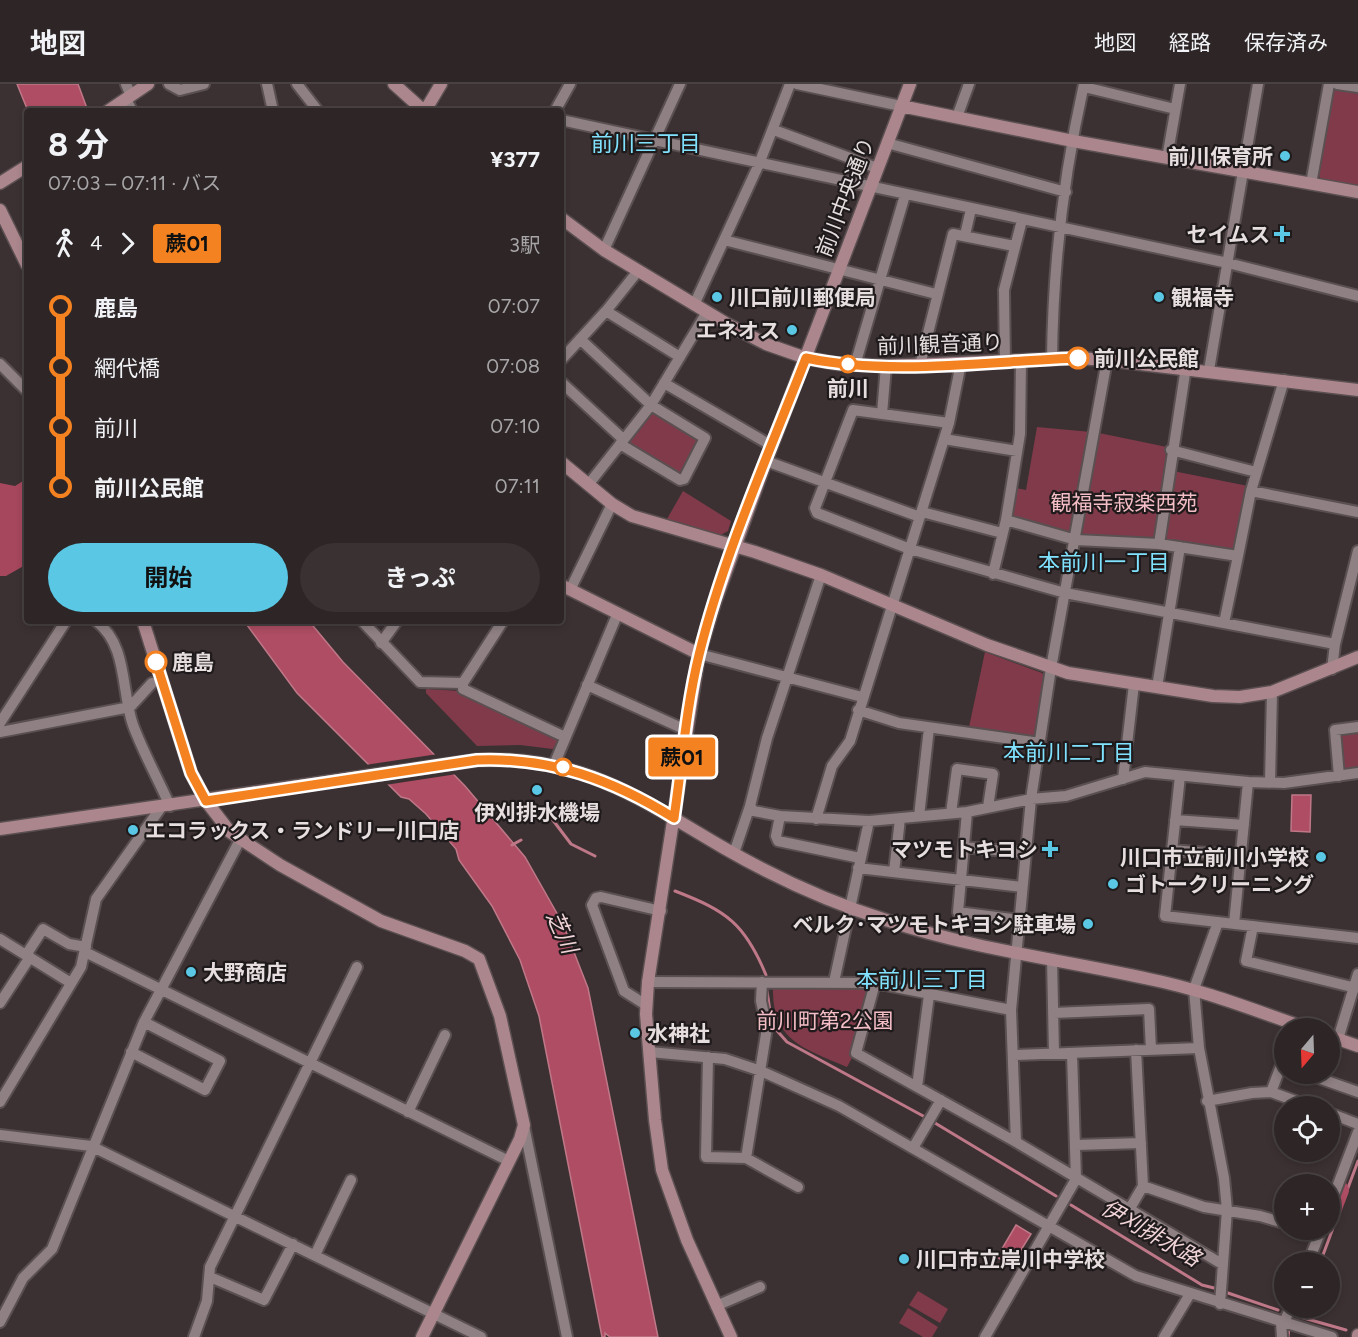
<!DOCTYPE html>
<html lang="ja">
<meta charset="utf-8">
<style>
body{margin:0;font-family:Figtree,"Noto Sans JP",sans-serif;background:#393132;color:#f1f3f6;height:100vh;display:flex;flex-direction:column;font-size:22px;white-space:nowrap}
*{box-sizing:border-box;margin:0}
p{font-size:20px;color:#a7a5a7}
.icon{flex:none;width:33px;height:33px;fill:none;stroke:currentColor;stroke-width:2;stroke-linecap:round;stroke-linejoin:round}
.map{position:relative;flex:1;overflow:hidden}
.details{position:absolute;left:24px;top:24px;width:540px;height:516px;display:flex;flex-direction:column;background:#2d2526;border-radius:6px;box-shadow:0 3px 9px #0003,0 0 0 2px #484243}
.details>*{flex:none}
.badge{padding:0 12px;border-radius:4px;font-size:21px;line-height:39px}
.needle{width:39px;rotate:199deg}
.tools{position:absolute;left:1274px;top:934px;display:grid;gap:12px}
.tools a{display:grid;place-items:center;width:66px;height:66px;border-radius:50%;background:#2d2526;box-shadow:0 3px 9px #0003,0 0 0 2px #484243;font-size:30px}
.map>.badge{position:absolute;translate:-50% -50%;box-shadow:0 0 0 3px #fff}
.legs{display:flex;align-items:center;gap:9px;height:66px;padding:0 24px;font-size:20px}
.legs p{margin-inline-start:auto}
.headline{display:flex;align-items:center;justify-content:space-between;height:102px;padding:0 24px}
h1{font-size:33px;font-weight:700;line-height:45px}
.action{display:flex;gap:12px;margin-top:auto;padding:12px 24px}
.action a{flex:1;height:69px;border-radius:36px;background:#5ac8e5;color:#111;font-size:24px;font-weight:700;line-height:69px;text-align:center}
.action a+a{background:#393132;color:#f1f3f6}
ul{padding:0 24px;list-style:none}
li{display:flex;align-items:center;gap:21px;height:60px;font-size:22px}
li i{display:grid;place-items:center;width:9px;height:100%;margin:0 8px;background:currentColor}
li i::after{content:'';width:15px;height:15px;margin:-8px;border:4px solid;border-radius:50%;background:#2d2526}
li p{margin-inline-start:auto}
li:first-child i{background:linear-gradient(#0000 50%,currentColor 0)}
li:last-child i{background:linear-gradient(currentColor 50%,#0000 0)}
header{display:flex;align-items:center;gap:36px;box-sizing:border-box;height:84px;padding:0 30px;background:#2d2526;border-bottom:2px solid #484243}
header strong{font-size:28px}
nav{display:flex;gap:33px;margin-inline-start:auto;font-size:21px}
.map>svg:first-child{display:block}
.green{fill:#803a4a}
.forest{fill:#a6475d}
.water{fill:#ae4d63;stroke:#bf7888;stroke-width:1.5}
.pier{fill:#3c3132}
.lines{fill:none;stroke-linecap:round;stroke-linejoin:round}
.stream{stroke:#bf7888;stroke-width:3}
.river{stroke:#ae4d63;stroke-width:18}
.street-casing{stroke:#5a4f51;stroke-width:14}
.secondary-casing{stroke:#5a4f51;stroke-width:15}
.street{stroke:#8f8183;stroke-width:10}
.secondary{stroke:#ac868d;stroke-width:12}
.line-1-casing{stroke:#fff;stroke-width:14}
.line-1{stroke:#f58220;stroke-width:9}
.poi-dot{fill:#5ac8e5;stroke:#1f1a1b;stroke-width:2}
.stop-1-dot{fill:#fff;stroke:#f58220;stroke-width:3}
.labels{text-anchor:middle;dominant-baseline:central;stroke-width:4.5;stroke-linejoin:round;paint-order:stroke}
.poi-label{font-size:21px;font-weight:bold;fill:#e6dedf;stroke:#1f1a1b;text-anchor:start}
.street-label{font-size:21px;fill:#e6dedf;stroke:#1f1a1b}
.stop-label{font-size:21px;font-weight:bold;fill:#e6dedf;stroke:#1f1a1b;text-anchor:start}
.park-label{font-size:21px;fill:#f4bec6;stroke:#1f1a1b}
.neighbourhood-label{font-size:22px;fill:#80e2fe;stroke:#1f1a1b}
.water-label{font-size:22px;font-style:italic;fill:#f0d4d8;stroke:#1f1a1b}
</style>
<header>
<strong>地図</strong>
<nav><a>地図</a><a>経路</a><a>保存済み</a></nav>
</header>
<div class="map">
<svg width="1358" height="1253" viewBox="0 0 1358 1253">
<rect width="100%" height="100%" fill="#3c3132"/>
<!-- green -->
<path class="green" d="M1338,5l20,3v96l-35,-7 -6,-7 15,-82z
M651,327l47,26 1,6 -15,32 -5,2 -50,-31 -1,-4z
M1037,343l54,5 -21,103 -55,-16 -3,-5 4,-26 10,2z
M1099,349l68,14 -12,89 -3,3 -68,-3 -2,-3z
M1173,387l75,15 -15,64 -66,-9 -3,-4z
M683,407l48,30 -3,10 -7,4 -54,-16z
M985,568l57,21 4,6 -9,56 -3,3 -65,-11z
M426,605l34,2 99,47 -6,11 -33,-4 -43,1 -51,-53z
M1358,645v39h-17l-3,-36z
M773,903h92l3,4 -15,65 -6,11c-44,-19 -75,-26 -74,-80z
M918,1207l30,18 -8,14 -31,-18z
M908,1224l30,19 -6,10h-9l-24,-14z"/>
<!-- forest -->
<path class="forest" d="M27,389v91l-21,12h-6v-93l15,3 8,-5z"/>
<!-- water -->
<path class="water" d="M17,0h61l10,27h-60z
M244,537h65l34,41 122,124 60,71 38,67 25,64 70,349h-48l-5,-4v4h-3l-63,-321 -19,-56 -28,-54 -33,-46 -3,-11 -30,-35 -17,-15 -8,-2 -104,-104z
M1292,711h19l-1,37 -19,-1z
M1016,1141l15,9 -20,32 -14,-9z"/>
<!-- pier -->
<path class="pier" d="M438,670l19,20 -72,11 -20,-20z"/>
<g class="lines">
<!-- stream -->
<path class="stream" d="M552,735l19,25 24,12
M512,761l9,-5
M675,807c52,20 70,33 91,84
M767,907l5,34 15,17 138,75
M935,1039l121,73
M1071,1121l131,80 12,3
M1320,1179l38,-102
M1228,1209l50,17
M1303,1224l-3,9 46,13
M1288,1253l1,-10"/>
<!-- river -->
<path class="river" d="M1329,1135l11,-29"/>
<defs>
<path id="street" d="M126,0l5,12
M169,0l11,6 24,-6
M267,0l6,27
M297,0l21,27
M797,0l104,22
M1337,0l21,3
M1084,3l91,22
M126,15l6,12
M555,27l15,-27
M957,33l12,-33
M561,36l667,143 130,33
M774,46l103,38
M887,59l179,49
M1167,74l13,-74
M1311,100l18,-100
M965,151l6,-26
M724,156l212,54
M604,166l76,-166
M694,221l65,-141 31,-80
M606,227l74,46
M580,255l71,66 54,33 -21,41 -4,1 -60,-36
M1052,275c1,-91 12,-186 32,-275
M561,276l45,-49 32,-40
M1005,277l-1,-71 18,-70
M0,280l27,27
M855,281l50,-170
M920,281l33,-131 61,12
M1209,286l49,-286
M1284,296l-33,111 107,21
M561,298l62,57
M664,299l108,63
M882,330l4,-48
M949,339l-96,-13 -38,98 2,5 93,36 155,44 270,51
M944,355l73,12
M1171,366l85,22
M766,377l154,56
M588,401l63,-80 56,-93
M922,428l80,21
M1006,436l70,20 83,4 79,12 -14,67
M1159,460l27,-177
M1238,472l13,-65
M993,490l13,-54 14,-86 1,-73
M821,491l-54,163 -17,68 4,5 26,5 89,5 98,-9 64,-13 35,-3 79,-24 103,10 36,1 74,-10
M570,506l42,-86
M96,537c32,24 25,70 37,104 10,27 25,54 37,81
M362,537l58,61 43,1 40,-62
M381,559l16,-22
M699,570l163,43
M1332,585l3,-25 23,-93
M463,599v6l102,48
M587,601l99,45
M1157,603l23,-140
M858,626l41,13 141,20
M0,639l66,-102
M0,648l130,-25 22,-24
M554,681l63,-150
M1180,692l-15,140 193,22
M1339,692l-4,-46 23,-3
M1123,695l11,-95
M1270,698l2,-90
M967,728l-9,100 61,8
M951,729l6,-44 36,5 -5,33
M780,732l-4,20 2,5 82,17
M919,732l10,-88
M816,735l16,-53 18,-25 99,-318 12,-60
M1175,736l69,5
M964,763l61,6
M1172,766l69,6
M734,769l16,-47
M858,784l164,19
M894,788l6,-53
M1218,838l-24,67 5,59 25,130 3,32 -7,94
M1234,840l14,-142
M1253,842l-7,35 110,27
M0,855l71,44
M85,868l424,209
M26,871l17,-26 26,15 17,3
M1052,875l2,94
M648,898l227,1 136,27
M762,898l-1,19 6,27 -21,130 52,29
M834,898l35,-161
M875,899l-19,70 160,89 206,122
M0,919l30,-46
M646,921l-22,-14 -32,-86 4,-7 5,-1 60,14
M1053,929l96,-4 2,41
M1338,955l20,-65
M131,968l74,38 15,-29 -76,-39
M650,968l75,7 36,12 78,35 297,170 196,61
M1014,971l185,-7
M708,973l-2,100 40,1
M1284,974l-13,34 41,15
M1307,990l51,18
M917,1003l12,-92
M1207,1017l45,-8 19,-1
M0,1018l81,-135 15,-68 66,-93
M408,1028l37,-77
M1329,1029l29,11
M524,1042l43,211
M0,1051l91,11 390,191
M1016,1058l-5,-132 20,-211 20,-131 56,-308
M1076,1061l65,-2
M913,1064l28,-48
M1143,1102l61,21 56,9 24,7
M1329,1124l29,-76
M1129,1126l14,-24 -7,-136
M1306,1146l13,5
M315,1171l36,-75
M1308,1179l13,-33
M210,1193l54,23 29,-56
M716,1222l44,-19
M0,1238l23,-44 29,-29 92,-227 96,-182
M1281,1238l1,15
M1284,1239l6,-15
M194,1253l13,-36 3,-34 147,-300
M985,1253l91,-158 -4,-126
M1164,1253l26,-43"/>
<path id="secondary" d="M394,0l30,27
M901,22l172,35 285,51
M108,27l40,-27
M425,27l16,-27
M0,99l27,-17
M0,126l27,55
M561,134l43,32 123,74 39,20 40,14 33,6 47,2 192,-8 29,2 251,30
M561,378l51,42 20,12 123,36 66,23 166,70 81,28 145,23 27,1 32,-5 86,-35
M561,501l138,69
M143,537l48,152 15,28 24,31 50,33 101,56 84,30 14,8 21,57 24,109 -4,14 -98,198
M0,745l477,-69c105,-5 161,38 247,88 52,30 107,55 165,73 84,28 174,39 260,58 55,11 107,32 160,50
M1329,952l29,10
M731,1253l-44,-97 -25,-70 -7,-50 -9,-106 2,-32 51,-328 16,-52 51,-141 144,-377
M1358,1253v-2"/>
</defs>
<!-- street casing -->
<use href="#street" class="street-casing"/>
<!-- secondary casing -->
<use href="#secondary" class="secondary-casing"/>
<!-- street -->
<use href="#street" class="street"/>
<!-- secondary -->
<use href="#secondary" class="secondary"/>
</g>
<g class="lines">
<defs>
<path id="line-1" d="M156,578l35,111 15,28 271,-41c74,-3 136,20 197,58 8,-54 12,-110 25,-163 24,-98 70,-202 107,-297 84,18 186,3 272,0"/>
</defs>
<!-- line-1 casing -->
<use href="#line-1" class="line-1-casing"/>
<!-- line-1 -->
<use href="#line-1" class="line-1"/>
</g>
<!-- markers -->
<g class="poi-dot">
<circle cx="1285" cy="72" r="6"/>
<path d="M1279 141h6v6h6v6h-6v6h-6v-6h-6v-6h6z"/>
<circle cx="717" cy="213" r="6"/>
<circle cx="1159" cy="213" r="6"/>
<circle cx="792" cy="246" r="6"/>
<circle cx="537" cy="706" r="6"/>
<circle cx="133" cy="746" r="6"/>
<path d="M1047 756h6v6h6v6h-6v6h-6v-6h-6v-6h6z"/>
<circle cx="1321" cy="773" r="6"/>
<circle cx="1113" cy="800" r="6"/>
<circle cx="1088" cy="840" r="6"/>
<circle cx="191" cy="888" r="6"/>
<circle cx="635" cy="949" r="6"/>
<circle cx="904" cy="1175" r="6"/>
</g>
<g class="stop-1-dot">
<circle cx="1078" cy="274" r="10"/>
<circle cx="848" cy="280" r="8"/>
<circle cx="156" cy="578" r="10"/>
<circle cx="563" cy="683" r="8"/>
</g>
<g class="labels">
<!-- poi labels -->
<g class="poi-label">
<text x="1273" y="72" text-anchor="end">前川保育所</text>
<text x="1270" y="150" text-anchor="end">セイムス</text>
<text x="729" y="213">川口前川郵便局</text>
<text x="1171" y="213">観福寺</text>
<text x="780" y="246" text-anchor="end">エネオス</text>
<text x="537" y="728" text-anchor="middle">伊刈排水機場</text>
<text x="145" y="746">エコラックス・ランドリー川口店</text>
<text x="1038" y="765" text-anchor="end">マツモトキヨシ</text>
<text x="1309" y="773" text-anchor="end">川口市立前川小学校</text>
<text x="1125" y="800">ゴトークリーニング</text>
<text x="1076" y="840" text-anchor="end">ベルク･マツモトキヨシ駐車場</text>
<text x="203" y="888">大野商店</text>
<text x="647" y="949">水神社</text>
<text x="916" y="1175">川口市立岸川中学校</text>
</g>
<!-- street labels -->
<g class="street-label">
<text transform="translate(845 113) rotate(-69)">前川中央通り</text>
<text transform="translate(940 260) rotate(-2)">前川観音通り</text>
</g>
<!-- stop labels -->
<g class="stop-label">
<text x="1094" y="274">前川公民館</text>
<text x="848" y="304" text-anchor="middle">前川</text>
<text x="172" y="578">鹿島</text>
</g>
<!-- park labels -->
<g class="park-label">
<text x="1124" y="418">観福寺寂楽西苑</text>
<text x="825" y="936">前川町第2公園</text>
</g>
<!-- neighbourhood labels -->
<g class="neighbourhood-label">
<text x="646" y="59">前川三丁目</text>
<text x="1104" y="478">本前川一丁目</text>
<text x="1069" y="668">本前川二丁目</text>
<text x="922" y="895">本前川三丁目</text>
</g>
<!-- water labels -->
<g class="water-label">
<text transform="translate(562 848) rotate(66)">芝川</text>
<text transform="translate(1151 1149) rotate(30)">伊刈排水路</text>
</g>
</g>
</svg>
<div class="tools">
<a><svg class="needle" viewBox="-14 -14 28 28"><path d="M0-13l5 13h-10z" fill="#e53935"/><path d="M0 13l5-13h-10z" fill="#a7a5a7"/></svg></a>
<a><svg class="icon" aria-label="locate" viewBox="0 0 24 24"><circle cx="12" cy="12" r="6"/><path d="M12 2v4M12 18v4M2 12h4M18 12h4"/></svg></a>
<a>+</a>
<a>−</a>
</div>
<b class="badge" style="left:682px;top:673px;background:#f58220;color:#111">蕨01</b>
<section class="details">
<div class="headline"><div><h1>8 分</h1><p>07:03 – 07:11 · バス</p></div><b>¥377</b></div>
<div class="legs"><svg class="icon" aria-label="walk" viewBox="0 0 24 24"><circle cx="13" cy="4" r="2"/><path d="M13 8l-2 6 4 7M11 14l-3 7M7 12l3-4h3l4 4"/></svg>4<svg class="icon" aria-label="forward" viewBox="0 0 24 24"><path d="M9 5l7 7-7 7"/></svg><b class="badge" style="background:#f58220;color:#111">蕨01</b><p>3駅</p></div>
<ul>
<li><i style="color:#f58220"></i><b>鹿島</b><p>07:07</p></li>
<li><i style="color:#f58220"></i><span>網代橋</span><p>07:08</p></li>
<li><i style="color:#f58220"></i><span>前川</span><p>07:10</p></li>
<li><i style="color:#f58220"></i><b>前川公民館</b><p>07:11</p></li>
</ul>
<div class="action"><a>開始</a><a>きっぷ</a></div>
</section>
</div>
